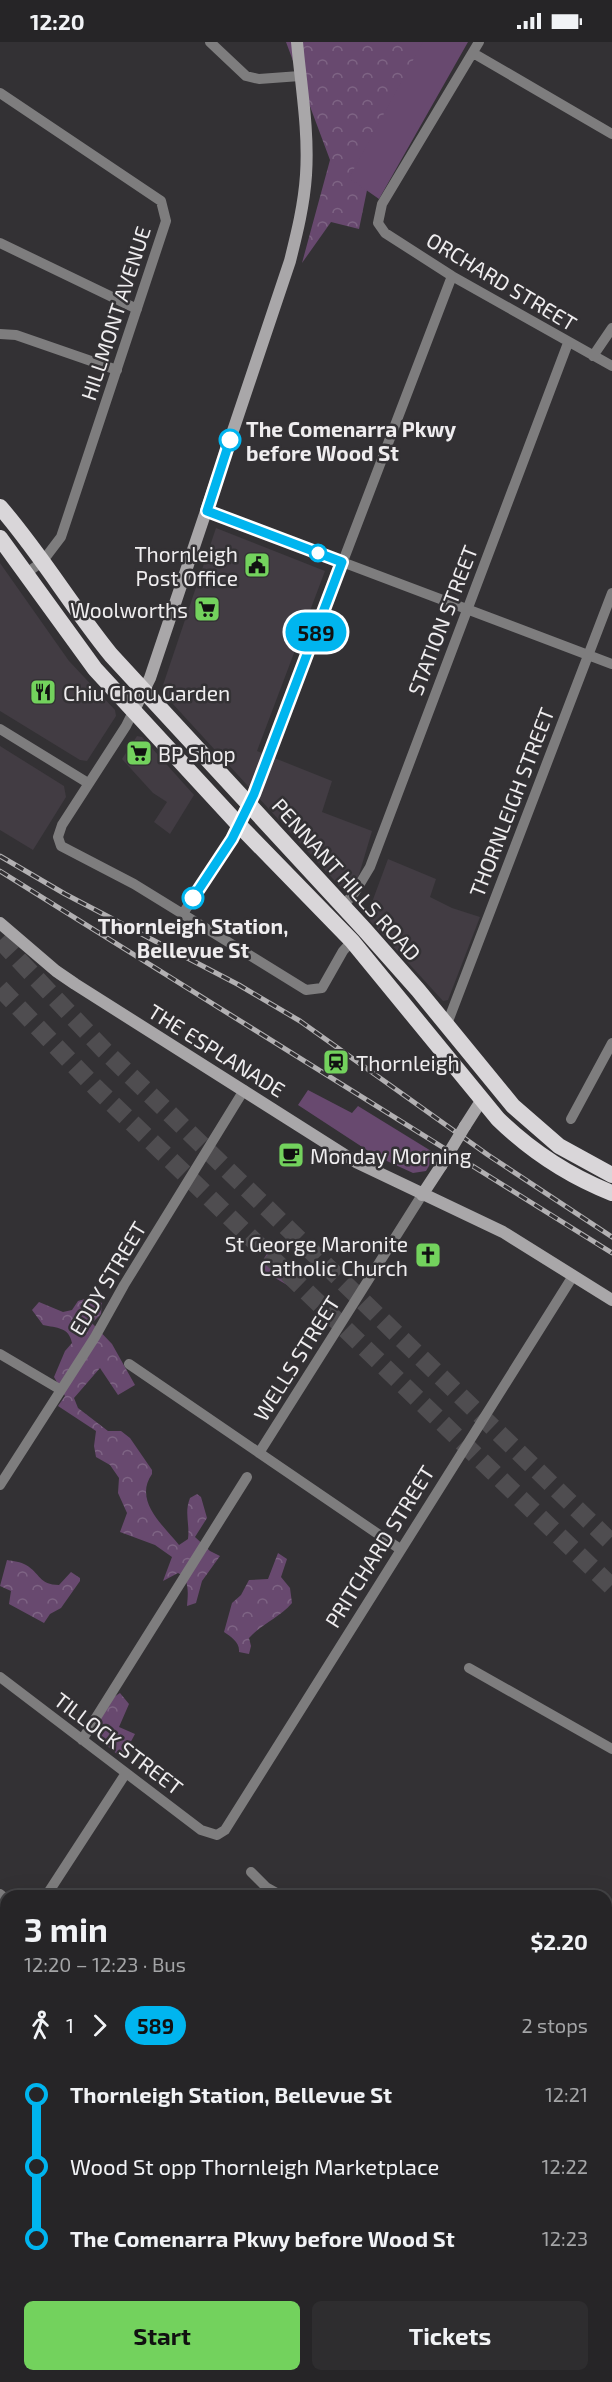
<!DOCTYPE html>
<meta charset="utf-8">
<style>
body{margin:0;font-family:"Exo 2",sans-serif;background:#2e2d2f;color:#f1f3f6;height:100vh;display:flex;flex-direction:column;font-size:22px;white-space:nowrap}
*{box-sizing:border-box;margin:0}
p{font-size:20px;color:#a4a5a7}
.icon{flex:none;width:33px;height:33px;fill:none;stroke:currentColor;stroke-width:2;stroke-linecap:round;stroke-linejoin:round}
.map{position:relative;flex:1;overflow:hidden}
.drawer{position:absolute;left:0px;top:1848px;width:612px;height:492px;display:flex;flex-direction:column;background:#262527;border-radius:18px 18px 0 0;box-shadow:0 6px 24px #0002,0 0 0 2px #424244}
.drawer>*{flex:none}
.badge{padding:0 12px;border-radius:20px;font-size:21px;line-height:39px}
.map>.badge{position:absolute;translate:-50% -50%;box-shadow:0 0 0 3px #fff}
.legs{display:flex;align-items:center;gap:9px;height:66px;padding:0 24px;font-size:20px}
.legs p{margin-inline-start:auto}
.headline{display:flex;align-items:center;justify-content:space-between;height:102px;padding:0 24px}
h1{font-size:33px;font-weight:700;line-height:45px}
.button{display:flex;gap:12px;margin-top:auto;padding:12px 24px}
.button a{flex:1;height:69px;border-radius:9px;background:#73d25d;color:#111;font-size:24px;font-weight:700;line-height:69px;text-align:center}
.button a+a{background:#2e2d2f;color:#f1f3f6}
ul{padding:0 24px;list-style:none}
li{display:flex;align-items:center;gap:21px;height:72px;font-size:22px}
li i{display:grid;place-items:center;width:9px;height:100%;margin:0 8px;background:currentColor}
li i::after{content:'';width:15px;height:15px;margin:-8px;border:4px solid;border-radius:50%;background:#262527}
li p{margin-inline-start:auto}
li:first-child i{background:linear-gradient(#0000 50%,currentColor 0)}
li:last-child i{background:linear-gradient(currentColor 50%,#0000 0)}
.status{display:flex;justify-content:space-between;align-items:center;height:42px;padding:0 30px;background:#262527;direction:ltr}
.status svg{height:16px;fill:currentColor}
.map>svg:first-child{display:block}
.built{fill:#423c43}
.forest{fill:url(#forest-crowns)}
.green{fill:#68496f}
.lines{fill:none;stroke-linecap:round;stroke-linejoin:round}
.motorway-tunnel{stroke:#4f4d50;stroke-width:18;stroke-dasharray:18 9;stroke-linecap:butt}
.minor{stroke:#7e7d7e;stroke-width:10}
.tertiary{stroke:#7e7d7e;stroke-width:12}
.secondary{stroke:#a9a7a9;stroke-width:12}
.trunk{stroke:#d9d6d9;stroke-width:16}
.rail-casing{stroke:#b2b0b2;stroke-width:5}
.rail{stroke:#333134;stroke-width:3;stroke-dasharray:9;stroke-linecap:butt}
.secondary-bridge{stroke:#a9a7a9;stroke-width:12}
.line-1-casing{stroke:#fff;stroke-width:14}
.line-1{stroke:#00b5ef;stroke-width:9}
.stop-1-dot{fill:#fff;stroke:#00b5ef;stroke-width:3}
.labels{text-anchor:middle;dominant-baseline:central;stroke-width:5;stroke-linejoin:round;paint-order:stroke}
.street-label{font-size:21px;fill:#efedef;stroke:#333134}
.stop-label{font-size:21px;font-weight:bold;fill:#efedef;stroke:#333134;text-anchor:start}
.poi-label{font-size:21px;fill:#efedef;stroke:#333134;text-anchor:start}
</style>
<div class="status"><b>12:20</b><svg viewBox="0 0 49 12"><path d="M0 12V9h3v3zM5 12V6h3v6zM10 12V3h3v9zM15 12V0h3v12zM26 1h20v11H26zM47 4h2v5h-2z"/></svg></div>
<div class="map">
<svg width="612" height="2340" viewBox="0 0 612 2340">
<defs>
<pattern id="forest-crowns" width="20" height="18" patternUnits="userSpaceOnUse" patternTransform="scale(1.5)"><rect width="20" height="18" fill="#68496f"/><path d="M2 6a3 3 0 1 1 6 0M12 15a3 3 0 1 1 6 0" fill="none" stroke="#7e6484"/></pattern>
</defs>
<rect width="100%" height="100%" fill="#333134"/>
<!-- built -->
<path class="built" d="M216,486l109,43 -68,180 75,30 -10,31 50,19 -14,47 -14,13 -183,-200z
M0,521l69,98 46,49 1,6 -29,45 -7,-1 -80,-49z
M137,694l5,1 52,58 -24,39 -16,-12 13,-20 -14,-9 -31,-34z
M0,704l64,40 2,11 -33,53 -33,-20z
M388,817l48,20 -6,18 22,11 28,9 -32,83 -5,1 -73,-80 -2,-8z"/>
<!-- forest -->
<path class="forest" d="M286,0h146l-60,124 -13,63 -28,-7 -29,41 28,-103z
M88,1256l14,5 -1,11 -9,9 20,21 23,41 -17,10 -18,-27 -26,30 4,10 30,23h13l9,7 22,32v4c-19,27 12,52 27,71l9,-6c2,-15 -4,-26 2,-41l7,-4 4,3 6,21 -12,19 15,14 10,5 -18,25 -6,22 -9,3c1,-12 3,-28 -9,-33l-15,8 9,-24 -17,-12 -35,-13 7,-19 -9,-20 1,-15 -9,-13 -14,-8 -2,-11 2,-15 -38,-25 7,-10 -11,-19 11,-26 7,-8c-3,-16 -15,-15 -29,-18l-11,-15 7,-8 24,10 9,-2 6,-9z
M278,1511l9,6 -6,18 9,11 2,15c-13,15 -29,20 -43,35l2,8 -2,8 -10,-2c1,-10 -8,-15 -15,-20l8,-29 9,-8 8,-15 19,-1z
M7,1518c6,1 14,2 19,5 14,8 13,20 33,20l12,-13 9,6v3l-19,27 -11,6 -6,9 -35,-19 2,-13 -11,-5z
M120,1651l9,11 -10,23 16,7 -13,24 -26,-21 -2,-8 20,-32z
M0,2225l6,9v100h62l1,6h-69z"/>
<!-- green -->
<path class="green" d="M423,0h45l-89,157 -30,-21z
M308,1048l44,23 6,-7 78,48 -10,17 -13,2 -37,-17 -78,-51z
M268,1210l35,22 -9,15 -36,-21z"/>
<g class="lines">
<!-- motorway-tunnel -->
<path class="motorway-tunnel" d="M0,898l104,110 508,493
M0,946l96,100 516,499"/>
<!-- minor -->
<path class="minor" d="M210,0l36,34 13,3 41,-3
M479,0l-97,162 -4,19 7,10 67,43 160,90
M473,11l139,81
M0,51l161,108 5,20 -105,316 -19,25 -17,12
M0,201l137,66
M0,292l16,1 101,35
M593,314l19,-28
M207,469l405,153
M133,670l-7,14 -64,99 -4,12 3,9 73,38 172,106 16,-2 21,-37 9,-10
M0,687l88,54
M343,864l12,-14 15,-25 198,-524
M182,873l50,-76 24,-50 196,-513
M447,982l165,-431
M571,1077l41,-76
M0,1312l61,36
M129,1322l271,185
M259,1411l163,-258
M0,1443l95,-148 29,-52 120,-195
M469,1626l143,81
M0,1635l201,153 16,5 8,-5 348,-554
M82,1698l165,-263
M251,1830l15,15 16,9
M0,1852l6,5
M46,1854l80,-123
M0,1928l6,-9
M606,1943l6,2
M606,2120l6,4
M0,2202l6,2"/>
<!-- tertiary -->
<path class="tertiary" d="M606,1962l6,-10
M475,2334l7,6"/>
<!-- secondary -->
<path class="secondary" d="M133,670l17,-34 140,-417c7,-28 14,-56 16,-86 3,-44 -5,-89 -9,-133
M0,881l56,48 19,13 281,178 147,70 109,68
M465,1084l16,-25
M422,1153l19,-29"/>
<!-- trunk -->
<path class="trunk" d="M0,465c40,46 72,100 111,148l253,274 54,61 95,116 46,40 53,29
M0,496l95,131 144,156 113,116 146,178c33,32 71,57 114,74"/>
<defs>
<path id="rail" d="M0,814l65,38 174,91 61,36 188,134 124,82
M0,829l612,382"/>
</defs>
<!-- rail casing -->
<use href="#rail" class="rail-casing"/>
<!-- rail -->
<use href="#rail" class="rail"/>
<!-- secondary-bridge -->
<path class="secondary-bridge" d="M441,1124l24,-40"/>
</g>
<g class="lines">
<defs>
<path id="line-1" d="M193,856l39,-59 22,-45 88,-232 -135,-51 23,-71"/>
</defs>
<!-- line-1 casing -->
<use href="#line-1" class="line-1-casing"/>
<!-- line-1 -->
<use href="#line-1" class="line-1"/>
</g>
<!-- icons -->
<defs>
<symbol id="civic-square" viewBox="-11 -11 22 22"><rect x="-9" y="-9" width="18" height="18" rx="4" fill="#73d25d" stroke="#333134"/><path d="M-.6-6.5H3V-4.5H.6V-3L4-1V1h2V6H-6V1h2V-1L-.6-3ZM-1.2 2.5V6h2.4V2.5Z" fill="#111"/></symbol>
<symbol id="supermarket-square" viewBox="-11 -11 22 22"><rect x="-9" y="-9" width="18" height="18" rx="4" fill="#73d25d" stroke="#333134"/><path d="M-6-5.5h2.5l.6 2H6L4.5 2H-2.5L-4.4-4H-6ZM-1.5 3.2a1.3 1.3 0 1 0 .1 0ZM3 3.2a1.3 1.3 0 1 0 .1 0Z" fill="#111"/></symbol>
<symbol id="restaurant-square" viewBox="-11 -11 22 22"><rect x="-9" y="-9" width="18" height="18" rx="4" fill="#73d25d" stroke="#333134"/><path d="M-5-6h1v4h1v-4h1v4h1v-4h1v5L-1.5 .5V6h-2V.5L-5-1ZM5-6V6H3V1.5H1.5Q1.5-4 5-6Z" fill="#111"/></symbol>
<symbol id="station-square" viewBox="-11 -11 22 22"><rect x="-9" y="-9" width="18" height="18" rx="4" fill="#73d25d" stroke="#333134"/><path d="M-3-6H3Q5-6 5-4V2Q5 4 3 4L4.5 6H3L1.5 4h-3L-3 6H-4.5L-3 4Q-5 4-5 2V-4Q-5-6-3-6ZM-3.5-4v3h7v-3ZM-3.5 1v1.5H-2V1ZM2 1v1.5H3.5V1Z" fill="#111"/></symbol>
<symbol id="cafe-square" viewBox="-11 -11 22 22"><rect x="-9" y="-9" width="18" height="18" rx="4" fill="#73d25d" stroke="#333134"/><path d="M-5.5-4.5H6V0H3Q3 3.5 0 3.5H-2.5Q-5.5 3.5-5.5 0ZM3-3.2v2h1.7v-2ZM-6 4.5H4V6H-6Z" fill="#111"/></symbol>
<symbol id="church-square" viewBox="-11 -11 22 22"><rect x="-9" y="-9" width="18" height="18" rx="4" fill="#73d25d" stroke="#333134"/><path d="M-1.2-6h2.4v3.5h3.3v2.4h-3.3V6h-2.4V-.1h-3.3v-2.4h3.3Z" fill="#111"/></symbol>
</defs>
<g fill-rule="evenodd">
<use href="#civic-square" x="242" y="508" width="30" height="30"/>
<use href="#supermarket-square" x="192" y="552" width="30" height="30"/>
<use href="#restaurant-square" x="28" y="635" width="30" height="30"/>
<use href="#supermarket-square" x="124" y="696" width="30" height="30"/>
<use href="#station-square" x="321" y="1005" width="30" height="30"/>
<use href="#cafe-square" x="276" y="1098" width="30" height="30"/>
<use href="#church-square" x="413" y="1198" width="30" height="30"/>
</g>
<!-- markers -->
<g class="stop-1-dot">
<circle cx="230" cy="398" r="10"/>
<circle cx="318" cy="511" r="8"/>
<circle cx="193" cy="856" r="10"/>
</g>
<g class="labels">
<!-- street labels -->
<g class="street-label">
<text transform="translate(502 239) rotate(31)">ORCHARD STREET</text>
<text transform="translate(115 271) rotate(-72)">HILLMONT AVENUE</text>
<text transform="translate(442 578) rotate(-69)">STATION STREET</text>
<text transform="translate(511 760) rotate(-69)">THORNLEIGH STREET</text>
<text transform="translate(347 837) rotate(48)">PENNANT HILLS ROAD</text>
<text transform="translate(217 1008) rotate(32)">THE ESPLANADE</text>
<text transform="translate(107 1236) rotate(-59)">EDDY STREET</text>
<text transform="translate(296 1316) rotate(-58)">WELLS STREET</text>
<text transform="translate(379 1504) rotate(-58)">PRITCHARD STREET</text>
<text transform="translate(119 1701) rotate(37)">TILLOCK STREET</text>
</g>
<!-- stop labels -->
<g class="stop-label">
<text x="246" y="386">The Comenarra Pkwy<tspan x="246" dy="24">before Wood St</tspan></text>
<text x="193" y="883" text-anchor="middle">Thornleigh Station,<tspan x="193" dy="24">Bellevue St</tspan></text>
</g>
<!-- poi labels -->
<g class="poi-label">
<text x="238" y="511" text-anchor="end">Thornleigh<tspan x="238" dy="24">Post Office</tspan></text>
<text x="188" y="567" text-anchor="end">Woolworths</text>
<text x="63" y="650">Chiu Chou Garden</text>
<text x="158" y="711">BP Shop</text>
<text x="356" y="1020">Thornleigh</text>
<text x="310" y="1113">Monday Morning</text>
<text x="408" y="1201" text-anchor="end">St George Maronite<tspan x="408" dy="24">Catholic Church</tspan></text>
</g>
</g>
</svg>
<b class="badge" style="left:316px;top:590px;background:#00b5ef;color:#111">589</b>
<section class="drawer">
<div class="headline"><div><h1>3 min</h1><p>12:20 – 12:23 · Bus</p></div><b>$2.20</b></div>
<div class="legs"><svg class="icon" aria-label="walk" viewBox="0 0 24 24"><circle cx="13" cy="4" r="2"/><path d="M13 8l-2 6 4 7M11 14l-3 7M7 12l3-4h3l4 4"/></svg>1<svg class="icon" aria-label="forward" viewBox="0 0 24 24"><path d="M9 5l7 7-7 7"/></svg><b class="badge" style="background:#00b5ef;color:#111">589</b><p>2 stops</p></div>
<ul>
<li><i style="color:#00b5ef"></i><b>Thornleigh Station, Bellevue St</b><p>12:21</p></li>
<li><i style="color:#00b5ef"></i><span>Wood St opp Thornleigh Marketplace</span><p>12:22</p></li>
<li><i style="color:#00b5ef"></i><b>The Comenarra Pkwy before Wood St</b><p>12:23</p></li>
</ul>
<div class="button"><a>Start</a><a>Tickets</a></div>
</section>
</div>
